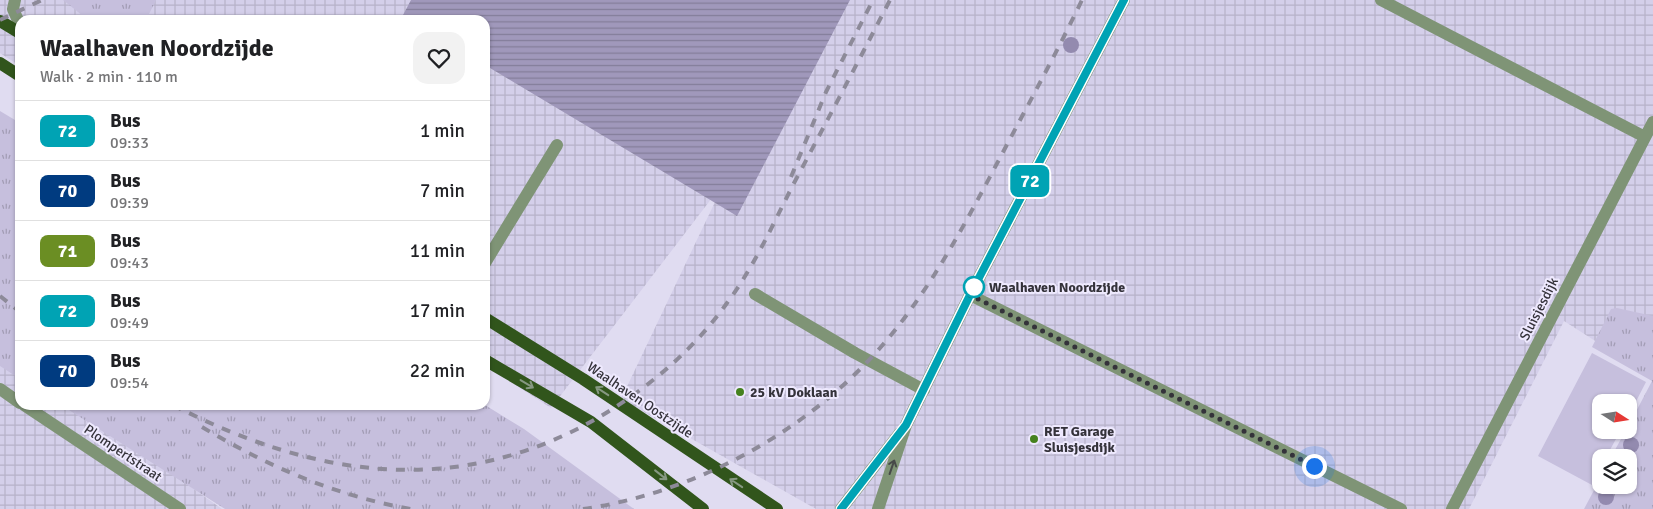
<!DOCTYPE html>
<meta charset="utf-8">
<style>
body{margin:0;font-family:Signika,sans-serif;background:#f2f2f2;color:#202124;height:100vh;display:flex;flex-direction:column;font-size:19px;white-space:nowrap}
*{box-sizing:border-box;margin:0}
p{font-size:16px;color:#757577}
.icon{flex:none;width:28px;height:28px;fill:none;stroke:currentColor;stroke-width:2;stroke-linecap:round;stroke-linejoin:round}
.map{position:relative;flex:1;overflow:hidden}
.drawer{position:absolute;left:15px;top:15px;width:475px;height:395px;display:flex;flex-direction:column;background:#fff;border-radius:15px;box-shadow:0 1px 4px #0004}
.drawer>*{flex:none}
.badge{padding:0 10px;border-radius:8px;font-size:18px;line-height:32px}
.needle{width:32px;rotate:102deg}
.buttons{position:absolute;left:1592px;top:394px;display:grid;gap:10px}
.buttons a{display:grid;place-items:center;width:45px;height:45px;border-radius:10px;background:#fff;box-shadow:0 1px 4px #0004;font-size:25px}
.you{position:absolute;width:25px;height:25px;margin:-12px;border:4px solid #fff;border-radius:50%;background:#1a73e8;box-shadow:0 0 0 8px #1a73e833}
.map>.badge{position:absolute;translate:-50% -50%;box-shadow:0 0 0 2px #fff}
.round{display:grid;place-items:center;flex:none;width:52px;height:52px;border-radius:15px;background:#f2f2f2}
.summary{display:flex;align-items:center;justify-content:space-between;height:85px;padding:0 25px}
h1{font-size:24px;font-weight:800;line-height:38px}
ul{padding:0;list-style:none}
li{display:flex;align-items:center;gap:15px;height:60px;padding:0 25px;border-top:1px solid #e0e0e0}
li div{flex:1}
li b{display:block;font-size:19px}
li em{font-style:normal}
li .badge{min-width:55px;font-weight:700;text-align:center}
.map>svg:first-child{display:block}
.industrial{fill:url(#industrial-grid)}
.grass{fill:url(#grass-tufts)}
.pitch{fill:#c6bfdd}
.water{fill:url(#water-rules)}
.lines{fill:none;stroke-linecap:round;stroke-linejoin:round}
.minor{stroke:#7f9476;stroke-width:12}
.major{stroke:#31551c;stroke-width:12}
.rail{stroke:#8d8a99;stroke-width:4;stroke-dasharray:9 9;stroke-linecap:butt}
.tree{fill:#938aaf}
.oneway{stroke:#869882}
.oneway2{stroke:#474a49}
.line-casing{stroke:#fff;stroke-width:11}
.line{stroke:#00a3b4;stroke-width:8}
.walk{stroke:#34323a;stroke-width:5;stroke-dasharray:0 9}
.stop-dot{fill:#fff;stroke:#00a3b4;stroke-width:2.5}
.poi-dot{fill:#45811e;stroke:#eee9fe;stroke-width:2}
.labels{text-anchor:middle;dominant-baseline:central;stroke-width:4;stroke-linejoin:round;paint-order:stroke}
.stop-label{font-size:14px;font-weight:bold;fill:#34323a;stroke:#eee9fe;text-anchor:start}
.street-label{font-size:14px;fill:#34323a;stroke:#eee9fe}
.poi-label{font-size:14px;font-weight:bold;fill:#34323a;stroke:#eee9fe;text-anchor:start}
</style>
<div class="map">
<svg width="1653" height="509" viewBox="0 0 1653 509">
<defs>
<pattern id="industrial-grid" width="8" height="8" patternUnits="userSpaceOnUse" patternTransform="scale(1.25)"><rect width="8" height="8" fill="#d4cfea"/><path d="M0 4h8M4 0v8" fill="none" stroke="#b7b2c9"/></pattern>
<pattern id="grass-tufts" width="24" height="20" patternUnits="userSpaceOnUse" patternTransform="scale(1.25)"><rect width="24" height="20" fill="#c6bfdd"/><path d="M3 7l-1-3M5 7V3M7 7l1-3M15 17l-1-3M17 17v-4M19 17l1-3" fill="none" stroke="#a29cb4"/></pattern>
<pattern id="water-rules" width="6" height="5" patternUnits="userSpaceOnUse" patternTransform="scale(1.25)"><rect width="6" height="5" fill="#a098bb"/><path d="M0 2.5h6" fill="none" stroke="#837d99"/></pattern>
</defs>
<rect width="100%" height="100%" fill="#e0dcf1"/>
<!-- industrial -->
<path class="industrial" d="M0,0h447l24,20h-451v46l-20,-13z
M819,0h834v378l-89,-57 -95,188h-653l-195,-110 104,-218 -174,227 -66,-43v-336z
M0,352l20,15v38h55l147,104h-222z"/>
<!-- grass -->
<path class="grass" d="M63,0h93l-10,20h-58z
M0,111l20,12v256l-20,-13z
M1617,308l36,8v193h-69l17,-32v8h28v-27l-18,-1 15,-27h3v-5l23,-44 -60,-34 19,-38z
M61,405h424l39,24 110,80h-409z"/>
<!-- pitch -->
<path class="pitch" d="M1592,353l54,29 -17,33v-13h-28v28h20l-15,27 -5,1v9l-9,18 -54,-29z"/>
<!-- water -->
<path class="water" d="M411,0h439l-113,216 -252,-151v-45h-74l-8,-5z"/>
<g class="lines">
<!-- minor -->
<path class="minor" d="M15,0l-2,9 7,16
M1381,0l264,137
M485,263l72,-118
M755,294l100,59 69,37
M970,295l431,214
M0,389l20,14
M24,405l156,104
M841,509l59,-76
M878,509l28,-84 64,-130 154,-295
M1452,509l201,-387"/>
<!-- major -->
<path class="major" d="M0,21l20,12
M0,63l20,13
M485,318l98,61 194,130
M485,360l106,62 112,87"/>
<!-- rail -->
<path class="rail" d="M0,20l42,-20
M791,177l35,-85 47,-92
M0,296l20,16
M173,405c143,74 289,95 433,8 47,-29 89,-65 121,-110 27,-36 46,-79 66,-118 33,-62 65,-123 97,-185
M202,427c65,39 134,69 209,82
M583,509c111,-16 222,-76 297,-161 51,-58 86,-126 122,-194 27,-51 55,-102 80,-154"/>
</g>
<!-- trees -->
<g class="tree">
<circle cx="1071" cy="45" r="8"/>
<circle cx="1631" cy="445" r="8"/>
<circle cx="1606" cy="497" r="8"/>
</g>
<!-- one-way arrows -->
<defs><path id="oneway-shaft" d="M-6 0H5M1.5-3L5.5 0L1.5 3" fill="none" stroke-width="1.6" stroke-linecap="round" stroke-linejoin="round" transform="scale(1.25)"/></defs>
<g class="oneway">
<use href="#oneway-shaft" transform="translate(527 384) rotate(31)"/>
<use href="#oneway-shaft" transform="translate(602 391) rotate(-147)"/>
<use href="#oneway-shaft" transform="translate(661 475) rotate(38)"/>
<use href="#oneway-shaft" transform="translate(736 483) rotate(-146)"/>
</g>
<use class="oneway2" href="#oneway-shaft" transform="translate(892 467) rotate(-71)"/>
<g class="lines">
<defs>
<path id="line" d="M841,509l65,-84 64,-130 154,-295"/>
</defs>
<!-- line casing -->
<use href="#line" class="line-casing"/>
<!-- line -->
<use href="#line" class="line"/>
<!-- walk -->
<path class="walk" d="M974,287l-4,8 344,171"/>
</g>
<!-- markers -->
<circle class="stop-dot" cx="974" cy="287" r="10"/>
<g class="poi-dot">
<circle cx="740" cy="392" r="5"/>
<circle cx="1034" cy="439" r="5"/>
</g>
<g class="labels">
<!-- stop labels -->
<g class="stop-label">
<text x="989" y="287">Waalhaven Noordzijde</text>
</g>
<!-- street labels -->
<g class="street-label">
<text transform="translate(1539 309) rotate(-63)">Sluisjesdijk</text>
<text transform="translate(640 400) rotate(34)">Waalhaven Oostzijde</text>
<text transform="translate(123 453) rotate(34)">Plompertstraat</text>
</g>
<!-- poi labels -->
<g class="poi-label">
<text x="750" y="392">25 kV Doklaan</text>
<text x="1044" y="431">RET Garage<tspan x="1044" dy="16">Sluisjesdijk</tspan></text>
</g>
</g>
</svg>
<div class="buttons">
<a><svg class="needle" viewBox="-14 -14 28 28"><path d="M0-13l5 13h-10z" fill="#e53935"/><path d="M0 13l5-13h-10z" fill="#757577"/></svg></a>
<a><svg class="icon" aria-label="layers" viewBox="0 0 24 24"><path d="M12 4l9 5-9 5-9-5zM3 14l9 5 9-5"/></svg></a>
</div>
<div class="you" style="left:1314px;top:466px"></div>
<b class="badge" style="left:1030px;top:181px;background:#00a3b4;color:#fff">72</b>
<section class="drawer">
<div class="summary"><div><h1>Waalhaven Noordzijde</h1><p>Walk · 2 min · 110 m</p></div><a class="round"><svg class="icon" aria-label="heart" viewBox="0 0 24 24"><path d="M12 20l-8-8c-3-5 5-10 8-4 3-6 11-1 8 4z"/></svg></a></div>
<ul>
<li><span class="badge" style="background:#00a3b4;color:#fff">72</span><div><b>Bus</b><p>09:33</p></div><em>1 min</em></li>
<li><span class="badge" style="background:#003b80;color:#fff">70</span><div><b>Bus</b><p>09:39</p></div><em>7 min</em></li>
<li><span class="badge" style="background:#6b8e23;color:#fff">71</span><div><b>Bus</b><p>09:43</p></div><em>11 min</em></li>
<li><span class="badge" style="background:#00a3b4;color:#fff">72</span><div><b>Bus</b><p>09:49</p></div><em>17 min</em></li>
<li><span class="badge" style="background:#003b80;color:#fff">70</span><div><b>Bus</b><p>09:54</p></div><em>22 min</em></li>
</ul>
</section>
</div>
